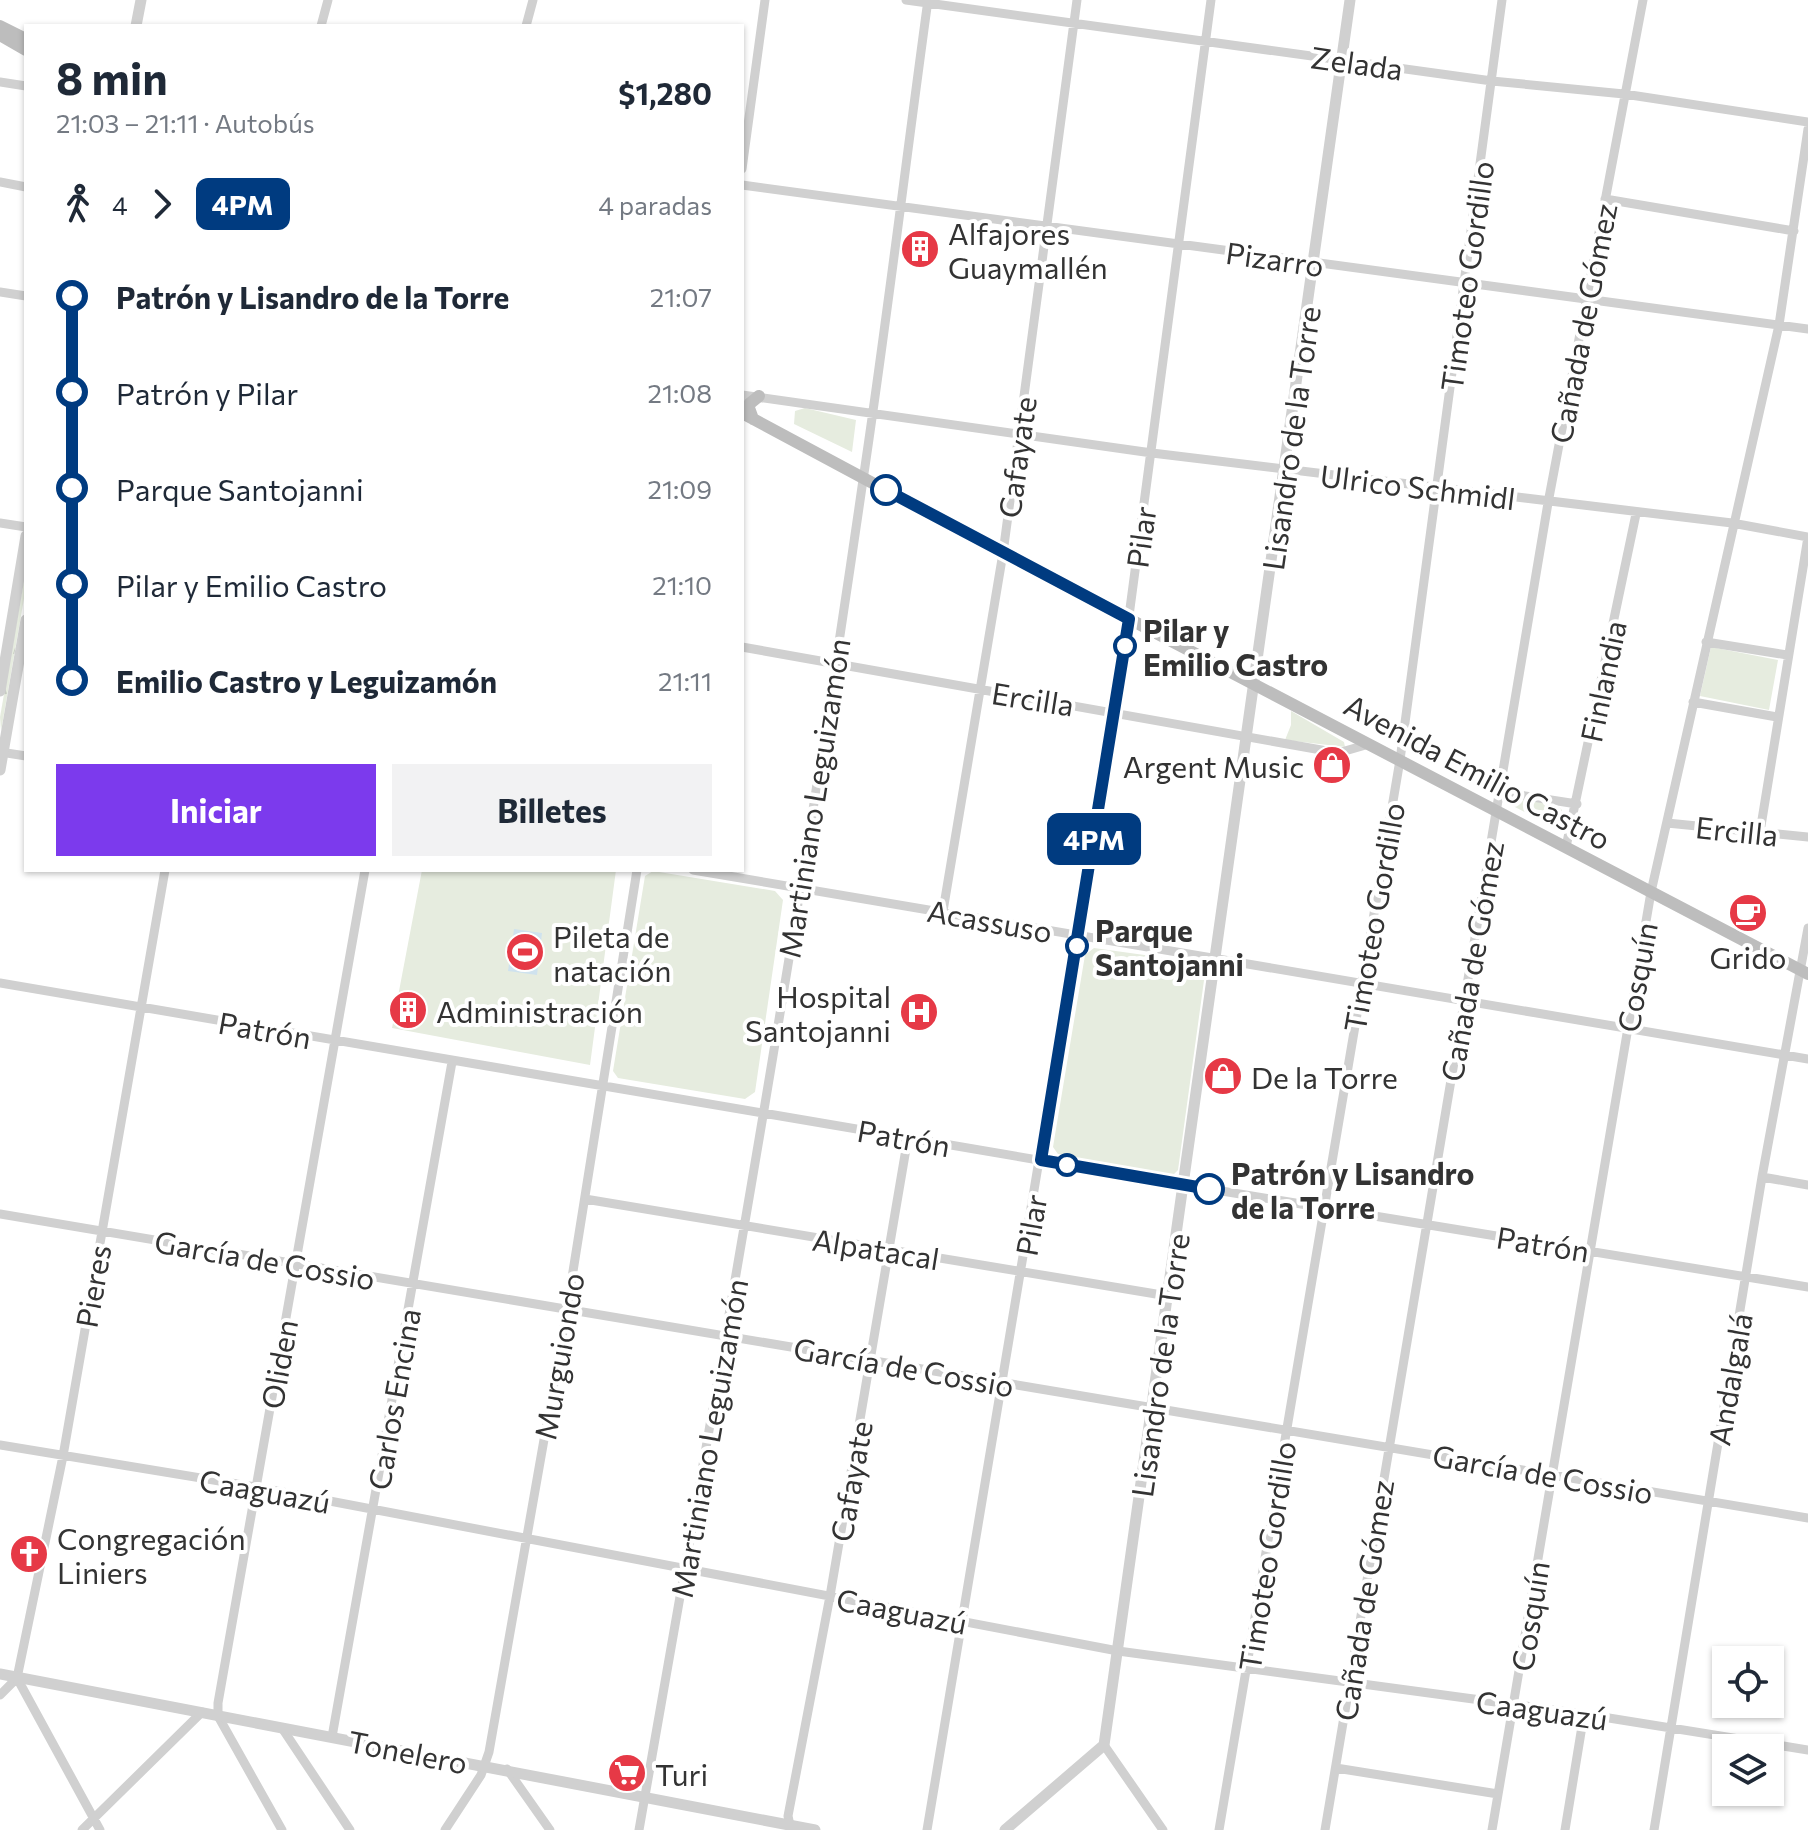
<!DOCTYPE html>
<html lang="es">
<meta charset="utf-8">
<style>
body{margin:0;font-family:Commissioner,sans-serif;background:#f2f2f3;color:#1f2937;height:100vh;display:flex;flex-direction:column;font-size:30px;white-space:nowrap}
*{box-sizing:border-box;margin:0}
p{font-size:26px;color:#747a83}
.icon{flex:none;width:44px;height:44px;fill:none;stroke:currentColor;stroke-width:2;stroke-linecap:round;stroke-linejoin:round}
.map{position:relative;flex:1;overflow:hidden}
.details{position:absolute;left:24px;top:24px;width:720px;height:848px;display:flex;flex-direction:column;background:#fff;border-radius:0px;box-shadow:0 2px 6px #0004}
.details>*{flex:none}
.badge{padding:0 16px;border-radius:12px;font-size:28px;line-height:52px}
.fabs{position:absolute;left:1712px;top:1646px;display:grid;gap:16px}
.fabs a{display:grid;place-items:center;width:72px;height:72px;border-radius:0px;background:#fff;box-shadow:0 2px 6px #0004;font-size:40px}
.map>.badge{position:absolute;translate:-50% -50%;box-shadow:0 0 0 4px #fff}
.legs{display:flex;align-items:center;gap:12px;height:88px;padding:0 32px;font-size:26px}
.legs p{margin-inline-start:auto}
.summary{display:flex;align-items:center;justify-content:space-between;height:136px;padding:0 32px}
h1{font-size:44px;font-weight:700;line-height:60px}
.primary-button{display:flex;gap:16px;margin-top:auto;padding:16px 32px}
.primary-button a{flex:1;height:92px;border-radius:0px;background:#7c3aed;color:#fff;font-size:32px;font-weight:700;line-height:92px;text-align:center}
.primary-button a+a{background:#f2f2f3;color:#1f2937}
ul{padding:0 32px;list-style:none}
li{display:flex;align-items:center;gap:28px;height:96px;font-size:30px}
li i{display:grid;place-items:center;width:12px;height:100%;margin:0 10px;background:currentColor}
li i::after{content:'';width:20px;height:20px;margin:-10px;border:6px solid;border-radius:50%;background:#fff}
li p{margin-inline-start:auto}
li:first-child i{background:linear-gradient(#0000 50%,currentColor 0)}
li:last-child i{background:linear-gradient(currentColor 50%,#0000 0)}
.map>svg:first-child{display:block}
.grass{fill:url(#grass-tufts)}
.green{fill:#e6ecdf}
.water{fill:#cfe2ee}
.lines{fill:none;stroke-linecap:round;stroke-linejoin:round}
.minor{stroke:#d0d0d0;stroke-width:9}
.tertiary{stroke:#d0d0d0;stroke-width:11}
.secondary{stroke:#bdbdbd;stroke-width:12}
.line-1-casing{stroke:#fff;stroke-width:18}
.line-1{stroke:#003b80;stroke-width:12}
.stop-1-dot{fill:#fff;stroke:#003b80;stroke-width:4}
.labels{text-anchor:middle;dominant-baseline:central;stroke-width:8;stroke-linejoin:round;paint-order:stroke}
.street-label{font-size:30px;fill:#333;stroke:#fff}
.poi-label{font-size:30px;fill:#333;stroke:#fff;text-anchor:start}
.stop-label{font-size:30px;font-weight:bold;fill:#333;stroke:#fff;text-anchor:start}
</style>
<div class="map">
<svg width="1808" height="1830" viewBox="0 0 1808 1830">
<defs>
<pattern id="grass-tufts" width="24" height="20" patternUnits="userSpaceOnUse" patternTransform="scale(2)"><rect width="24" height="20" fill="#e6ecdf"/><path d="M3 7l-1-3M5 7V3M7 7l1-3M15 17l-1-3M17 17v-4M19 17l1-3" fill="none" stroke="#c6cbc0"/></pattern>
</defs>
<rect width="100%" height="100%" fill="#fff"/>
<!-- grass -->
<path class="grass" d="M26,568v19l-25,144 -1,-14z"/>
<!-- green -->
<path class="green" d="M805,408l51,12 -4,32 -58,-28 1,-13z
M1711,647l67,13 -9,50 -69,-14z
M1291,711l53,31 1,5 -60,-7 6,-15z
M1514,799l39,3 9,8v11l-8,6 -41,-21z
M422,870h194l-26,195 -198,-37z
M653,871l122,20 8,9 -28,192 -10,7 -127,-21 -5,-7 32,-195z
M1094,948l101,14 10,11 -27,197 -5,5 -113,-18 -7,-10 32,-192z"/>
<!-- water -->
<path class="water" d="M514,929l28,4 -5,42 -29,-4z"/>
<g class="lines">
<!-- minor -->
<path class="minor" d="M906,0l586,81 132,13 184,28
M321,26l7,-26
M526,26l7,-26
M0,82l26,4
M742,169l23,-169
M0,182l26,5
M742,185l1066,144
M1605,199l189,32
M0,292l26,4
M742,395l410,58 580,70 76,14
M0,523l26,4
M1706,642l81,13
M742,647l596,106 31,-9
M1693,702l84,15
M0,752l26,4
M1500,792l77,12
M1667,823l141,14
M1760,832l48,-295
M1566,847l70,-333
M693,870l1115,189
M943,911l60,-358 74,-553
M0,983l1185,202 623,102
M1762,1177l46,8
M585,1199l583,97
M0,1214l1808,304
M0,1445l256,42 862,164 466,63 224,36
M17,1678l83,152
M0,1695l17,-17 46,-222 102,-586
M282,1728l68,102
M332,1737l120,-675
M1104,1745l59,85
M1336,1768l162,26
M507,1769l43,61
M82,1830l120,-118
M282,1830l-64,-114v-13l147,-833
M445,1830l36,-55 8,-23 78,-443 70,-439
M639,1830c79,-449 159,-899 224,-1350 24,-160 43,-320 65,-480
M791,1830l-3,-14 42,-220 78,-459
M927,1830l198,-1184 86,-646
M1219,1830l181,-1070 102,-760
M1325,1830l223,-1327 95,-503
M1492,1830l159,-938 128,-567 29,-196
M1565,1830l19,-116
M1654,1830l108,-653 46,-249"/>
<!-- tertiary -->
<path class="tertiary" d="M136,26l5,-26
M0,691l26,-155
M0,770l26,-150
M0,1674l815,156
M1005,1830l99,-85 246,-1745"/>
<!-- secondary -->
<path class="secondary" d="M0,26l26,13
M0,35l26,15
M742,413l261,140 805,421
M753,419l-5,-14 11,-9"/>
</g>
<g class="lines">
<defs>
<path id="line-1" d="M886,490l243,129 -88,541 168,29"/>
</defs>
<!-- line-1 casing -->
<use href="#line-1" class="line-1-casing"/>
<!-- line-1 -->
<use href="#line-1" class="line-1"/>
</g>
<!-- icons -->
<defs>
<symbol id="building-disc" viewBox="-11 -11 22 22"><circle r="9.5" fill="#e63946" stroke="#fff"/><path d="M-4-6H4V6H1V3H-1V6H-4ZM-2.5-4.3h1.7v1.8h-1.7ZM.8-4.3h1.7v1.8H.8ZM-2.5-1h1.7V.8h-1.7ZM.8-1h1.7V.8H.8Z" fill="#fff"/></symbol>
<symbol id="shop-disc" viewBox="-11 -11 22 22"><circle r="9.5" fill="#e63946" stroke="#fff"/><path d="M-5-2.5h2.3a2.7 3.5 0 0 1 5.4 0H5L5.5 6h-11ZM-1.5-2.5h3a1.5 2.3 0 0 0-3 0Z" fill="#fff"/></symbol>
<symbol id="cafe-disc" viewBox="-11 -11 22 22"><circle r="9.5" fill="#e63946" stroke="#fff"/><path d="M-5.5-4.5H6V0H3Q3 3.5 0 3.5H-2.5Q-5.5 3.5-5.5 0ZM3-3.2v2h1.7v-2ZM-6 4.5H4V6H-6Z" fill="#fff"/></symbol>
<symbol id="stadium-disc" viewBox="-11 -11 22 22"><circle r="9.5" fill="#e63946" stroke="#fff"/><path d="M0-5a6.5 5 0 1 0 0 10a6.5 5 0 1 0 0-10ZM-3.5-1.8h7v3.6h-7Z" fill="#fff"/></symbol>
<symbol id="hospital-disc" viewBox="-11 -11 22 22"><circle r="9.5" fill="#e63946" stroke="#fff"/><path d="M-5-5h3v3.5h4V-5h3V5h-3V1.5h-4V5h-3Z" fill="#fff"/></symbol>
<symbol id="church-disc" viewBox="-11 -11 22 22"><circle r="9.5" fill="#e63946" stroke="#fff"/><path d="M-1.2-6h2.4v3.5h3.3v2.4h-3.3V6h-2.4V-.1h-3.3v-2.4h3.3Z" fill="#fff"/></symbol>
<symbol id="supermarket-disc" viewBox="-11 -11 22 22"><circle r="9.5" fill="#e63946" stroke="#fff"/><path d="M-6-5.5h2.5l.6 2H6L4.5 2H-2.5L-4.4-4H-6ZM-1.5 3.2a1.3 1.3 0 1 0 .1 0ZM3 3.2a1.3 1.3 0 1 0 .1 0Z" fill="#fff"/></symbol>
</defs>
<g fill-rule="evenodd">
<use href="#building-disc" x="898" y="227" width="44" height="44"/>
<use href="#shop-disc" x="1310" y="743" width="44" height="44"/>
<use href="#cafe-disc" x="1726" y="891" width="44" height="44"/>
<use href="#stadium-disc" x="503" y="930" width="44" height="44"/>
<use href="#building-disc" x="386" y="988" width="44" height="44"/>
<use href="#hospital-disc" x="897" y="990" width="44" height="44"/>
<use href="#shop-disc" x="1201" y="1054" width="44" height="44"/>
<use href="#church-disc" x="7" y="1532" width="44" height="44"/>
<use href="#supermarket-disc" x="605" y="1751" width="44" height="44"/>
</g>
<!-- markers -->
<g class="stop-1-dot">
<circle cx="886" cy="490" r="14"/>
<circle cx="1125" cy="646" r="10"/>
<circle cx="1077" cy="946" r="10"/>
<circle cx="1067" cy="1165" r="10"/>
<circle cx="1209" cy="1189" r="14"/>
</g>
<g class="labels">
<!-- street labels -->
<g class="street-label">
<text transform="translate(1357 62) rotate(8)">Zelada</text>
<text transform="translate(1275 258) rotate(8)">Pizarro</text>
<text transform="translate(1466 276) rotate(-82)">Timoteo Gordillo</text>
<text transform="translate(1582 323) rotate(-79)">Cañada de Gómez</text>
<text transform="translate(1290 438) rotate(-82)">Lisandro de la Torre</text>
<text transform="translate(1016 457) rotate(-82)">Cafayate</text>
<text transform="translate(1418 486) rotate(7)">Ulrico Schmidl</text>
<text transform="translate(1140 537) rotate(-82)">Pilar</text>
<text transform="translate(1602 681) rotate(-78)">Finlandia</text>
<text transform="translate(1033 698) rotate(9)">Ercilla</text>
<text transform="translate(1478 771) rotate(28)">Avenida Emilio Castro</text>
<text transform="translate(813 798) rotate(-81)">Martiniano Leguizamón</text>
<text transform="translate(1737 830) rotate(6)">Ercilla</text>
<text transform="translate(1373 917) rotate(-80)">Timoteo Gordillo</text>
<text transform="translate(990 920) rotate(10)">Acassuso</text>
<text transform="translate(1471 961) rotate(-80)">Cañada de Gómez</text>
<text transform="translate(1636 977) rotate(-80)">Cosquín</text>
<text transform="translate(265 1029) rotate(10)">Patrón</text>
<text transform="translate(904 1137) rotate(10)">Patrón</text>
<text transform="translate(1030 1225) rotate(-80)">Pilar</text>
<text transform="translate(1543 1243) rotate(9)">Patrón</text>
<text transform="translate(876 1248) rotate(9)">Alpatacal</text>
<text transform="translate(265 1259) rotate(10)">García de Cossio</text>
<text transform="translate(92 1286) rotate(-80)">Pieres</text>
<text transform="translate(558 1356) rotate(-80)">Murguiondo</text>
<text transform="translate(278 1364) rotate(-80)">Oliden</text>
<text transform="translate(1159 1365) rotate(-82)">Lisandro de la Torre</text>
<text transform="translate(904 1366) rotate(10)">García de Cossio</text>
<text transform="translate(1729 1379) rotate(-80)">Andalgalá</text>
<text transform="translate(393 1399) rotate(-80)">Carlos Encina</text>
<text transform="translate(708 1438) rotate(-80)">Martiniano Leguizamón</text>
<text transform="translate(1543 1473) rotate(10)">García de Cossio</text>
<text transform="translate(850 1481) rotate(-80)">Cafayate</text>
<text transform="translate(265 1490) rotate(10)">Caaguazú</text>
<text transform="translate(1266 1556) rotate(-81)">Timoteo Gordillo</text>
<text transform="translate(1363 1600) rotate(-81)">Cañada de Gómez</text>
<text transform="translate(902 1610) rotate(11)">Caaguazú</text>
<text transform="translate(1529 1616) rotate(-81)">Cosquín</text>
<text transform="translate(1542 1709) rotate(8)">Caaguazú</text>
<text transform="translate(408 1751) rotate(11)">Tonelero</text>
</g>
<!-- poi labels -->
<g class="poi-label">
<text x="948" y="232">Alfajores<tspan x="948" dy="34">Guaymallén</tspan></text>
<text x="1304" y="765" text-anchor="end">Argent Music</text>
<text x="553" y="935">Pileta de<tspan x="553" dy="34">natación</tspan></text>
<text x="1748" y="956" text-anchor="middle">Grido</text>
<text x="891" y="995" text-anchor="end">Hospital<tspan x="891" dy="34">Santojanni</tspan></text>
<text x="436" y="1010">Administración</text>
<text x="1251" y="1076">De la Torre</text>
<text x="57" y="1537">Congregación<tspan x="57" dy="34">Liniers</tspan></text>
<text x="655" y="1773">Turi</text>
</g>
<!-- stop labels -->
<g class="stop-label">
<text x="1143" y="629">Pilar y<tspan x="1143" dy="34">Emilio Castro</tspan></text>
<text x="1095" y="929">Parque<tspan x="1095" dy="34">Santojanni</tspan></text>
<text x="1231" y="1172">Patrón y Lisandro<tspan x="1231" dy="34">de la Torre</tspan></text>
</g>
</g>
</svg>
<div class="fabs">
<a><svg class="icon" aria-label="locate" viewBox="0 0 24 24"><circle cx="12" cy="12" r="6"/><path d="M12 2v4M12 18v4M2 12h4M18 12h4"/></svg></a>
<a><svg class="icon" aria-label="layers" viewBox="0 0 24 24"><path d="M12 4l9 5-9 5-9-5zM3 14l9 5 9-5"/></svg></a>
</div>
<b class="badge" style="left:1094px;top:839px;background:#003b80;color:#fff">4PM</b>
<section class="details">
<div class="summary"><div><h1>8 min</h1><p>21:03 – 21:11 · Autobús</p></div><b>$1,280</b></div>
<div class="legs"><svg class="icon" aria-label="walk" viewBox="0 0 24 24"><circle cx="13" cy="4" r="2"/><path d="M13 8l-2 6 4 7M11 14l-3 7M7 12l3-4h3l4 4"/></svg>4<svg class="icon" aria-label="forward" viewBox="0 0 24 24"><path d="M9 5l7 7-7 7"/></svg><b class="badge" style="background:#003b80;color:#fff">4PM</b><p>4 paradas</p></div>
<ul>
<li><i style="color:#003b80"></i><b>Patrón y Lisandro de la Torre</b><p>21:07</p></li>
<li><i style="color:#003b80"></i><span>Patrón y Pilar</span><p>21:08</p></li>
<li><i style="color:#003b80"></i><span>Parque Santojanni</span><p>21:09</p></li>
<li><i style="color:#003b80"></i><span>Pilar y Emilio Castro</span><p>21:10</p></li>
<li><i style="color:#003b80"></i><b>Emilio Castro y Leguizamón</b><p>21:11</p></li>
</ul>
<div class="primary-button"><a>Iniciar</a><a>Billetes</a></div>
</section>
</div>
